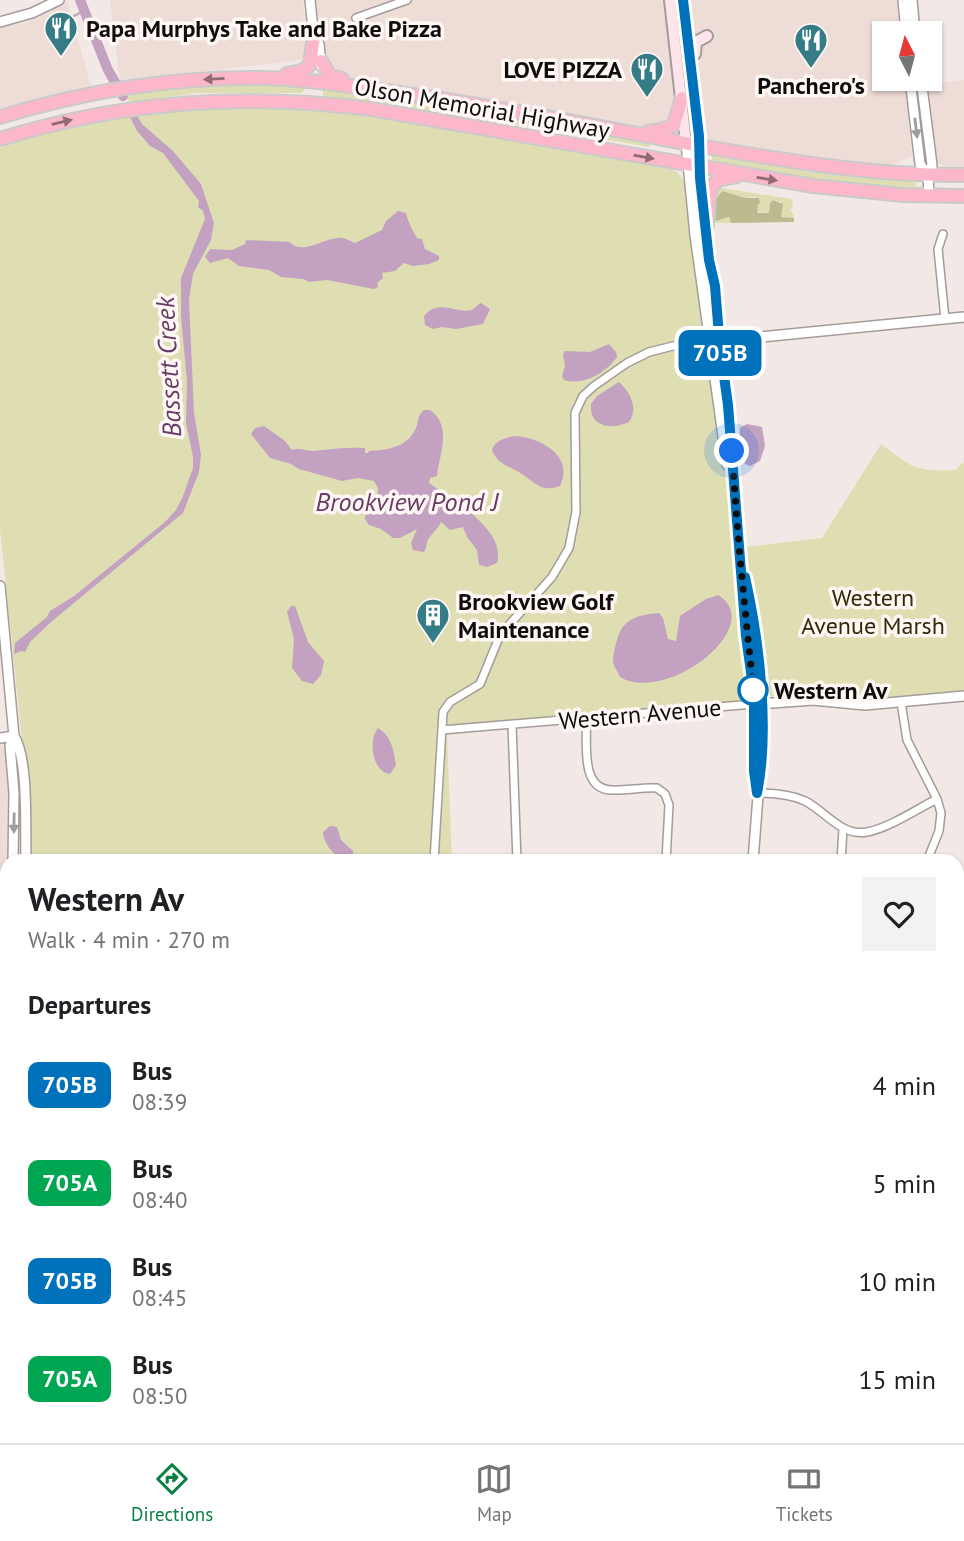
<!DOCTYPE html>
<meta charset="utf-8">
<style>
body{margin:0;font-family:"PT Sans",sans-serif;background:#f2f2f2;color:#202124;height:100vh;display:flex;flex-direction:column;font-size:26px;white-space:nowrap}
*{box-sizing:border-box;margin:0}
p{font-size:23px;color:#757577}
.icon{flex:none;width:38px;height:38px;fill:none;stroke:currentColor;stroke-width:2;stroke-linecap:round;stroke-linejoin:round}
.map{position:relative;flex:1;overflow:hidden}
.drawer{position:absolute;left:0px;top:854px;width:964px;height:590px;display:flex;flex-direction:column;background:#fff;border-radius:21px 21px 0 0;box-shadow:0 2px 5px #0004}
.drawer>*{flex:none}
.badge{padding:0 14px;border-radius:10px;font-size:24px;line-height:46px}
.needle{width:46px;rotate:354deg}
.fabs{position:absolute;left:872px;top:21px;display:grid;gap:14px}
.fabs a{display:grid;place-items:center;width:70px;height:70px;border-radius:0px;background:#fff;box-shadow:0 2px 5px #0004;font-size:35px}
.you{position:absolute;width:35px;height:35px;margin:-18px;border:5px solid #fff;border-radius:50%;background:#1a73e8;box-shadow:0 0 0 10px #1a73e833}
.map>.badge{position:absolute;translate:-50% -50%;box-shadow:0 0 0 4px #fff}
h2{padding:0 28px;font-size:26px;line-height:63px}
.round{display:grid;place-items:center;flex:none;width:74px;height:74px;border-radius:0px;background:#f2f2f2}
.headline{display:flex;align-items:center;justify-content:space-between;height:119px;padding:0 28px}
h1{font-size:33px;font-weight:700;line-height:52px}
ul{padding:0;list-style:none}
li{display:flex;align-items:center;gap:21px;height:98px;padding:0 28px}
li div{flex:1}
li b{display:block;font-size:26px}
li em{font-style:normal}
li .badge{min-width:77px;font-weight:700;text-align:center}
.tabs{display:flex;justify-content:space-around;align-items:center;height:98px;border-top:2px solid #e0e0e0;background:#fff;font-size:19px;color:#757577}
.tabs a{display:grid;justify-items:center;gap:4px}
.tabs .active{color:#0b8043}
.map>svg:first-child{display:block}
.built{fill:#eedcd7}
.green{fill:#dfdeb3}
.forest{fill:#bcbb90}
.water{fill:#c3a1c0}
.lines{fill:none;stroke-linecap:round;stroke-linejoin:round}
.stream{stroke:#c3a1c0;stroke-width:2}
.river{stroke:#c3a1c0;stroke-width:10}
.minor-casing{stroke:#a49c99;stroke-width:10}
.tertiary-casing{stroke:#a49c99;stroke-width:12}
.secondary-casing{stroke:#a49c99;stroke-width:14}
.trunk-casing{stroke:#cacaca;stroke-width:16}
.motorway-casing{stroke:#cacaca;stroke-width:18}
.minor{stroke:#fff;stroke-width:7}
.tertiary{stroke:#fff;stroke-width:9}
.secondary{stroke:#fee4eb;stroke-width:10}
.trunk{stroke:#fcb8ca;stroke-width:12}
.motorway{stroke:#fca6bc;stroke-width:14}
.oneway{fill:#916b74}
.oneway2{fill:#9f9e9e}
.line-casing{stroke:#fff;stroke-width:16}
.line{stroke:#0072bc;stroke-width:10}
.walk{stroke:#0f0d0c;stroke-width:7;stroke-dasharray:0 12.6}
.stop-dot{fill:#fff;stroke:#0072bc;stroke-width:3.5}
.labels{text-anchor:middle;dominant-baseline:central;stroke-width:7;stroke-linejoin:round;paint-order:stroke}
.poi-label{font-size:24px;font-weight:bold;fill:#0f0d0c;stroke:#fef7f4;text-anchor:start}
.street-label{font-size:24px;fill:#0f0d0c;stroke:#fef7f4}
.park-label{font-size:24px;fill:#2d2b07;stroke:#fef7f4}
.stop-label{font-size:24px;font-weight:bold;fill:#0f0d0c;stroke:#fef7f4;text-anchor:start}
.water-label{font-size:26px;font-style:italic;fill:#683b66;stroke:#fef7f4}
</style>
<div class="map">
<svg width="964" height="1443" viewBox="0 0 964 1443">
<rect width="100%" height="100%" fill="#f2e9e6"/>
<!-- built -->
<path class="built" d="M110,0h193l6,59 -189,22z
M316,0h581l3,33h-16v46h21l7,77 -26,12 -57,-5 -504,-86z
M67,1l24,85 -91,22v-81l25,-4 22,-9z
M964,80v88h-17l-8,-4 -4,-7 -10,-73z
M0,744l6,5 4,63 -3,49v205l-7,4z
M964,1065v307l-7,1v-306z
M7,1254v160l-7,2v-161z
M561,1437h226l30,6h-257z"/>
<!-- green -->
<path class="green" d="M229,83l75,3 1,3 -3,4h-106l-66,10 -6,-10z
M323,88l49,5 278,49 -1,5 -98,-17 -91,-11 -132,-21 -5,-2z
M234,107l73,1 43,5 321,56 6,3 8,11 42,297 22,215 -5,5 -8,1 -283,25 -7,-4 3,-14 34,-24 19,-46 51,-58 15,-21 11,-38 -1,-108 7,-15 37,-36 -37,27 -13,22 1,105 -11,40 -11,16 -53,60 -9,15 -12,35 -33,21 -5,12 -1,21 9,-1 5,126h-423l-4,-92 -25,-240v-381c73,-32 156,-38 234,-41z
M711,155l99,17 104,7 3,8h-23l-111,-11 -70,-14z
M715,187l77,12 1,8 -3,4 4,3v4l-13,-1v-15l-8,-2 -3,3 -1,10 -12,-1v-15l-12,1 -21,-7 -8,6 -2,10 2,9 6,3 7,-2 2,6h-18l-2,-23z
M881,444c30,23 35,28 74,26l9,-8v230l-88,8 -66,-6 -43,2 -3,-4 -20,-145 78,-9z
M0,1433h7v4h471l4,6h-482z"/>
<!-- forest -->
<path class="forest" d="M723,191l22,7h14l1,5 -2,1 -1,8 2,1h10l1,-10 3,-3 10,4 -2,13 13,1v4l-63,1 -2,-6 -13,4c-2,-13 -4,-21 7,-30z"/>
<!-- water -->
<path class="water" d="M136,114l6,10 31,27 28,33 13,39 -3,17 -18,34 -4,26 5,113 7,42 -2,17 -16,41 -132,109 -21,20 -5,10 -4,-1 -7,3 1,-11 32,-26 3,-6 24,-15 91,-74 11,-12 7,-14 10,-28v-11l-7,-34 1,-42 -6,-64v-39l24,-59 -2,-8 -5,-4 1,-6 -36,-48 -13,-7 -13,-15 -7,-14z
M398,211l8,2c2,9 6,17 11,25l5,1 3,10 14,7v4l-10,4 -16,2 -9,-3 -9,8 -13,2 1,5 -6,5 1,4 -4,2 -47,-9 -18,2 -6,-3 -22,-2 -12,-7 -30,-4 -11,-8 -18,5 -5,-6 5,-8 22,1 13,-6 1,-4 43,2c15,14 33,-4 50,-4 5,-1 11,3 16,5l27,-13 4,-9z
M481,303l9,6 -7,15 -27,5 -14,-2 -9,2 -8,-4 -1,-9c14,-18 33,-2 47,-6 4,-1 6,-5 10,-7z
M609,344l7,8 1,5c-12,16 -32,29 -53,23l-2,-4 3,-10 -2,-12 2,-3 25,1z
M619,382c11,10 20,26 10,40 -16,8 -40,6 -38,-18l6,-8z
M424,410h6c23,16 9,45 7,66l-7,2 -1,5 13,9c0,6 1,13 8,15l10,-5c15,16 44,35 37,61l-10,4 -8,-2 -2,-15 -10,-13 -4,-10 -13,3 -9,-8c-3,7 -8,10 -12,16 -3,5 -2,9 -5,14l-11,-2 -2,-7 6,-14 -17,9h-7l-12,-9 -12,-4 -4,-6 2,-12 10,-9 1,-10 -4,-7 -16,-3 -16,3 -43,-12 -8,-5 -21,-6 -19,-24 4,-6 9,-2 21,15 7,9c8,-3 14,1 22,1 18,-2 33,-4 51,-3v5h3l1,-2c19,-1 41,-4 48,-26 2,-7 1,-10 7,-15z
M747,424l15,3 3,19 -5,15 -10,5 -5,-2 -5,-20v-16z
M514,436c25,1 61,19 46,50 -18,7 -24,-3 -37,-11 -12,-9 -25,-9 -31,-25 3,-10 13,-12 22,-14z
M718,595c50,30 -50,110 -98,82 -2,-6 -6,-9 -7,-15 0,-7 2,-15 4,-22 6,-22 21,-25 42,-27l4,5 5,21 8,2 4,-25 26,-17z
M291,606h4l13,36 16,19 -3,14 -8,9 -11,-3 -10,-13 2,-29 -7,-27z
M378,728c13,7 16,23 18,37l-6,9c-18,-2 -22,-34 -12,-46z
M330,826l7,1 4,13 12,11 1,10c-16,0 -30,-14 -31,-29z
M275,1437h136l5,6h-152z"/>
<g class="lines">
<!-- stream -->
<path class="stream" d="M74,16l11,-6"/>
<!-- river -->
<path class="river" d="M80,0l28,70 15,26"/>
<defs>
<path id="minor" d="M356,18l51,-18
M943,234l-5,15 7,70
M704,274l12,64
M901,702l6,38 30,59 4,14 -2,18 -12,30
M586,718c2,22 -7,71 25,72 15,1 30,-3 46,-2l8,6 4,11 -3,56
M512,724l5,137
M442,730l312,-26
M756,793c17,0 34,1 49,8 20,10 37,36 62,31 22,-4 50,-23 70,-33
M434,861l9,-149 7,-10 30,-18 20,-49 52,-58 17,-29 7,-36 -1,-99 8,-17 11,-10 33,-23 22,-11 32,-8 32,-3
M841,861l2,-32
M957,916l7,-1"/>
<path id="tertiary" d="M310,0l4,39 5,5 2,22
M903,0l3,33
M912,0l3,33
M0,22l32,-9 27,-13
M910,79l10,85 8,11
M921,79l11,86 -4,10 1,21
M686,143l9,92 32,230
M699,145l5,65
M706,227l9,59 5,62 8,57 18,231 8,58v77l2,22
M720,341l244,-24
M746,581l10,60 6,63v40l-9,117
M0,586l14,150 -4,9 4,48 -1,68
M757,704l56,-4 52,5 99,-9
M14,736c15,24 11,95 12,125
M0,738l14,-2
M957,1059l7,-1
M957,1378h7
M0,1421l7,-2
M814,1437l46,6
M954,1443l10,-1"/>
<path id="secondary" d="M670,0l16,143
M683,0l16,145
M695,54l1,-12 11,-6"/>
<path id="trunk" d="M321,61l9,15 12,3
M287,74c31,-4 21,-13 27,-35
M0,117c85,-26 172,-40 261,-39 47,1 92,8 137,15 103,14 206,35 308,54 86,15 171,29 258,28
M648,132l14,-2 12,-5 8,-27
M0,139c121,-38 246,-46 371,-30l442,77 90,9 61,1
M706,233l4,-45 8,-8 19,-4"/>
<path id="motorway" d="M0,1074l7,-1
M0,1189h7
M0,1201l7,-1
M0,1215l7,-1
M0,1231h7
M0,1245l7,-1
M957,1397h7
M957,1418h7"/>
</defs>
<!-- minor casing -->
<use href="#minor" class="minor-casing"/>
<!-- tertiary casing -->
<use href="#tertiary" class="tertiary-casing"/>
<!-- secondary casing -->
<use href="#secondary" class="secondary-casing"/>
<!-- trunk casing -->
<use href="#trunk" class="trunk-casing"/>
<!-- motorway casing -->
<use href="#motorway" class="motorway-casing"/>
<!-- minor -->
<use href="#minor" class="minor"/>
<!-- tertiary -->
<use href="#tertiary" class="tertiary"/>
<!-- secondary -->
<use href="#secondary" class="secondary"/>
<!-- trunk -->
<use href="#trunk" class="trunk"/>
<!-- motorway -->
<use href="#motorway" class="motorway"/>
</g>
<!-- one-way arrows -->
<defs><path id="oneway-solid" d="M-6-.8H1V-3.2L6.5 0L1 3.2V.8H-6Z" transform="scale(1.75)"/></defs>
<g class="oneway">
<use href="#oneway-solid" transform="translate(214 79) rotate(177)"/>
<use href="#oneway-solid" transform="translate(62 122) rotate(-13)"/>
<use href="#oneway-solid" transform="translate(644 157) rotate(10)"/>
<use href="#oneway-solid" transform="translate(767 179) rotate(9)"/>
</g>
<g class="oneway2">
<use href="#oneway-solid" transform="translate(916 128) rotate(83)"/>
<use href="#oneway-solid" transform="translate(14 823) rotate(91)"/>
</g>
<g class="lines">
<defs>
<path id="line" d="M683,0l16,136 1,42 9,82 6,26 5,62 8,57 18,231 8,58v77l3,22c13,-63 2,-154 -12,-216"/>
</defs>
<!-- line casing -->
<use href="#line" class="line-casing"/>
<!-- line -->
<use href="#line" class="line"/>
<!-- walk -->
<path class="walk" d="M732,451c5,81 13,162 22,243l-1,-4"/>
</g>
<!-- icons -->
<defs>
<symbol id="restaurant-pin" viewBox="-11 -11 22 30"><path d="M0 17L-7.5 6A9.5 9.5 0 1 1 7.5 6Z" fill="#357c87" stroke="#fef7f4"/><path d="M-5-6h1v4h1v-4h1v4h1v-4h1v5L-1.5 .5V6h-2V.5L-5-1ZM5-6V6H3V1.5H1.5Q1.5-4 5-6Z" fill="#fff"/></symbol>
<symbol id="building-pin" viewBox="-11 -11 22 30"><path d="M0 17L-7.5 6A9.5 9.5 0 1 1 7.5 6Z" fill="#357c87" stroke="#fef7f4"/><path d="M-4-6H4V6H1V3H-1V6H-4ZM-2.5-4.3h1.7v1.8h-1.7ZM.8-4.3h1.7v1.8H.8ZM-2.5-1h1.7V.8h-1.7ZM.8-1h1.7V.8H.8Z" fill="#fff"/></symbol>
</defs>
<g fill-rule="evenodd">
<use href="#restaurant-pin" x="42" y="9" width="38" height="52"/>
<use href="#restaurant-pin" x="792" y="21" width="38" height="52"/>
<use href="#restaurant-pin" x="628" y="50" width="38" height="52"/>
<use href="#building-pin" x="414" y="596" width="38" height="52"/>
</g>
<!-- markers -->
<circle class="stop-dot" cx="753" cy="690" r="14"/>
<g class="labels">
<!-- poi labels -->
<g class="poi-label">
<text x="86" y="28">Papa Murphys Take and Bake Pizza</text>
<text x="622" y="69" text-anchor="end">LOVE PIZZA</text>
<text x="811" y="85" text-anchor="middle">Panchero's</text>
<text x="458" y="601">Brookview Golf<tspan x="458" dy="28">Maintenance</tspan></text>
</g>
<!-- street labels -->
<g class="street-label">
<text transform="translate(482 108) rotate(10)">Olson Memorial Highway</text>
<text transform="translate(640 714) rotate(-5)">Western Avenue</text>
</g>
<!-- park labels -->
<g class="park-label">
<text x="873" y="597">Western<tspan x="873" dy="28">Avenue Marsh</tspan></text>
</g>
<!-- stop labels -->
<g class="stop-label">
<text x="774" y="690">Western Av</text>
</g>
<!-- water labels -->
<g class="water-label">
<text transform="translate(168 367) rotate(-93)">Bassett Creek</text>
<text x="407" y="501">Brookview Pond J</text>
</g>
</g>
</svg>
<div class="fabs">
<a><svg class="needle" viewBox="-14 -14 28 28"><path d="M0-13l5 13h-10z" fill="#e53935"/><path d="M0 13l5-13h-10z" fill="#757577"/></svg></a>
</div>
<div class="you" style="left:732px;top:451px"></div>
<b class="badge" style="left:720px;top:353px;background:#0072bc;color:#fff">705B</b>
<section class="drawer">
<div class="headline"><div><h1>Western Av</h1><p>Walk · 4 min · 270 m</p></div><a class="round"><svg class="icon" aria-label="heart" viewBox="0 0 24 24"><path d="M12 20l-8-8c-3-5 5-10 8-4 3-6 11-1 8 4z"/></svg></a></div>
<h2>Departures</h2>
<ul>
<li><span class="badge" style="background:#0072bc;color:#fff">705B</span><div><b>Bus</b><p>08:39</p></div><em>4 min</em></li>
<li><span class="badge" style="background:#00a651;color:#fff">705A</span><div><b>Bus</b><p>08:40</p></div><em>5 min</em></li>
<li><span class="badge" style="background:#0072bc;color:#fff">705B</span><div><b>Bus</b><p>08:45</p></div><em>10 min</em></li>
<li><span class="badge" style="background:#00a651;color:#fff">705A</span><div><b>Bus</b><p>08:50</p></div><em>15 min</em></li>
</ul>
</section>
</div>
<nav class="tabs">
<a class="active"><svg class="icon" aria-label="directions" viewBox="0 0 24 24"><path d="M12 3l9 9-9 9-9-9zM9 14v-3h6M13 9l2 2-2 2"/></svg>Directions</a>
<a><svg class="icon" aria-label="map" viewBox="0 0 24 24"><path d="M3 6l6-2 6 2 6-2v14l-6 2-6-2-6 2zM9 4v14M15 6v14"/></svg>Map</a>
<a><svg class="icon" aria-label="tickets" viewBox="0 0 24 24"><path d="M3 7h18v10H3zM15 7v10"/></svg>Tickets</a>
</nav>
